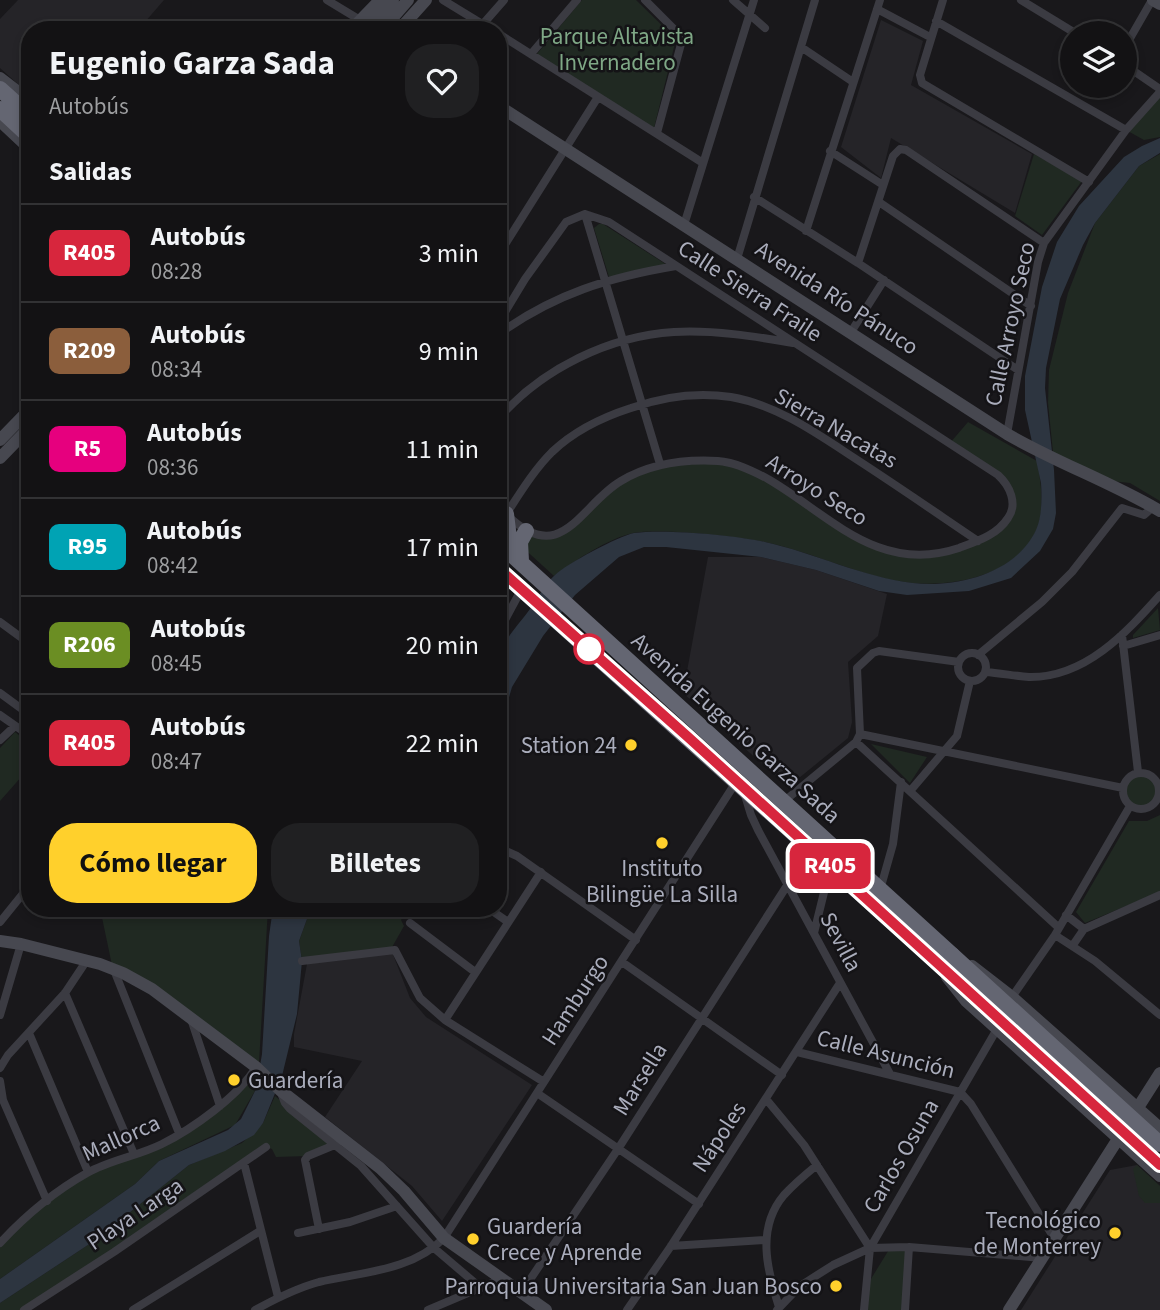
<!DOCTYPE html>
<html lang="es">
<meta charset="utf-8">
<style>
body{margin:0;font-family:"Source Sans 3",sans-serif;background:#202022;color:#f1f3f6;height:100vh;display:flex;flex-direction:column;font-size:26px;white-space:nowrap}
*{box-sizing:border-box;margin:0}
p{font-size:23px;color:#9d9ea0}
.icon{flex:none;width:38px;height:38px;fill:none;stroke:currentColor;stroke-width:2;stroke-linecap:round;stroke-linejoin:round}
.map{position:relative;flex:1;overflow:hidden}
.details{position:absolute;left:21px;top:21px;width:486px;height:896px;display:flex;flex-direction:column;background:#131214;border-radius:28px;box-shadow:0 4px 10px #0003,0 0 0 2px #323234}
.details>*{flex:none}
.badge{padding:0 14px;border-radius:10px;font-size:24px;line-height:46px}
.fabs{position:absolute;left:1060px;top:21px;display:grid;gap:14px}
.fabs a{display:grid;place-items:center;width:77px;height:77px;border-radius:50%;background:#131214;box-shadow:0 4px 10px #0003,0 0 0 2px #323234;font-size:35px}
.map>.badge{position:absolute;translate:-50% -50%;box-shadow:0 0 0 4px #fff}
h2{padding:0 28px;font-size:26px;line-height:63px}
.round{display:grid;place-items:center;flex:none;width:74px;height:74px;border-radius:28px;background:#202022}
.headline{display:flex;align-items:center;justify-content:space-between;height:119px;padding:0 28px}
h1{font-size:33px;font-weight:700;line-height:52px}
.action{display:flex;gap:14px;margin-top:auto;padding:14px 28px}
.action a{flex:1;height:80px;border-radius:28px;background:#ffd02c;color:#111;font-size:28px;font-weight:700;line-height:80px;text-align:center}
.action a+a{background:#202022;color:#f1f3f6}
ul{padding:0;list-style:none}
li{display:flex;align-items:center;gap:21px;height:98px;padding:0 28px;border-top:2px solid #323234}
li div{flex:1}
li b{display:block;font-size:26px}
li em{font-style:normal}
li .badge{min-width:77px;font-weight:700;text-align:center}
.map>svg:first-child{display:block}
.built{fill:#252428}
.green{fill:#202922}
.water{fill:#2d3540}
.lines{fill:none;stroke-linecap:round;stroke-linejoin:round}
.street{stroke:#3b3b42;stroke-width:8}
.secondary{stroke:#474850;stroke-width:12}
.highway{stroke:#646672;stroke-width:16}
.highway-bridge{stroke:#646672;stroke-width:16}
.line-casing{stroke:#fff;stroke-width:16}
.line{stroke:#d7263d;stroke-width:10}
.stop-dot{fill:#fff;stroke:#d7263d;stroke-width:3.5}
.poi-dot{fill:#ffd02c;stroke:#141316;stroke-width:2.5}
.labels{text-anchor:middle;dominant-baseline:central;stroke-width:5;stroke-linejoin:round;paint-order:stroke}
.park-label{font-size:23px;fill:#7fa886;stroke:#141316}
.street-label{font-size:23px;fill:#aaadbc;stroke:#141316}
.poi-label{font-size:23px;fill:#aaadbc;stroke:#141316;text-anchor:end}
</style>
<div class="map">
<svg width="1160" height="1310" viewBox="0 0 1160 1310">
<rect width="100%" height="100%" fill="#19181b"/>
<!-- built -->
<path class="built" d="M18,0h146l-26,30h-108v65l-30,-27v-49z
M881,20l42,21 -12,44 121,69 -17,59 -124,-75 -10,40 -40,-31z
M708,557h53l55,13 71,24 -9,42 -30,26 4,60 -4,16 -60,49 -105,-94z
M392,952l18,46 16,19 106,68 -90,136 -30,-35 -87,-69 37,-56 -68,-14v-13l13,-70z
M1137,1165l23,21v124h-139l89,-140z"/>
<!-- green -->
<path class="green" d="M582,0h54l40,39 -22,89 -118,-73z
M1160,92v45l-16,3 -18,-10z
M1034,154l48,27 -40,54 -27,-19z
M1160,154v347l-30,-18 -19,-2 -58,-29 -5,-49 1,-33 19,-77 27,-70 44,-57z
M599,224h4l64,41 -58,12 -15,-49z
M968,422l69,39c4,21 8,48 0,68 -23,53 -101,62 -150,50 -42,-10 -80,-28 -122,-37 -30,-6 -103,-14 -132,-9 -24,5 -59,28 -79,43l-34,-31 3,-10 33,-1 42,-35 49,-30 53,-9 46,8 101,65 40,17 45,2 55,-15 24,-23 -4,-29 -57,-42z
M1158,608l2,22 -27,8v-3z
M15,732l15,12v23l-30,34v-53z
M871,744l56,13 -17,26z
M1123 791a18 18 0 1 1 36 0a18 18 0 1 1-36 0Z
M1160,815v77l-75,31 -9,-11 53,-91h18z
M100,908h168l-9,155 -146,-93z
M311,908h97l-7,12 3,6 -13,23 -89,12 -3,-20z
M259,1070l-3,19 -21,36 -76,36 -24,23 -135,95v-36l15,-16 73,-55 74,-28 58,-38z
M275,1096l60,49 -27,11 -32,1 -4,-8 -6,-2 -242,163h-24v-7l94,-62 95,-76 53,-22 21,-20z
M1137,1165l23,21v17h-15l-6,-7 -6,-27z
M909,1247l-4,63h-41l2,-23 24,-39z"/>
<!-- water -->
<path class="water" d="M1160,138v15l-21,13 -44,57 -12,22 -23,54 -14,69 -1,20 9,82 2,43 -3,16 -13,22 -29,27 -42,13 -62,4 -28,-4 -63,-21 -55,-13 -95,-10h-22l-25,10 -44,38 -32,41 -31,51 -13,45c0,-21 -4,-55 0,-74 3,-17 21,-35 31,-49 8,-11 15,-25 25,-34 11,-11 64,-39 79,-42 31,-4 100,2 131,9 50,11 97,35 148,41 44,5 103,-10 123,-53 6,-13 6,-33 5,-47l-16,-73v-34l17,-89 15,-45 22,-36 45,-49 18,-11z
M273,908h38l-12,33 3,20 -5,53 -15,62 -19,47 -9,12 -29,16 -36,14 -95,76 -94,62v-24l135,-95 24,-23 69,-31 13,-11 15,-30 6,-35 7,-118z"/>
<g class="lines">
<!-- street -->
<path class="street" d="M327,0l33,20
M443,0l49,30
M645,0l32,32 4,12 -24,89
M733,0l32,28
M943,0l-23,75 2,8 167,99
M1021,0l54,33
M877,9l53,28
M936,21l190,109
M483,24l21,-24
M499,34l204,129
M801,47l52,35
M1125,47l27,-47
M531,54l46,-54
M1125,65l35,24
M830,151l53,34
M754,197l104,66 160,107
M879,202l152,104
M585,214l75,250
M684,225l70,-225
M806,231l74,-231
M499,254l99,-157
M737,259l78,-259
M858,263l35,-107 7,-7 6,1 138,93
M499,322l26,-43 41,-57 19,-8 24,8 389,253c12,11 20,29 10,43 -11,17 -30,23 -49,30 -81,27 -129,-33 -191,-69 -15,-8 -33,-17 -50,-18 -34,-2 -67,2 -97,20 -40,23 -59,87 -113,35
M851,332l33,-52
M499,334c55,-40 111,-57 177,-68
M499,418c43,-49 110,-82 175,-86 40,-2 79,4 119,11
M1007,434l31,-172 6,-19 82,-113 34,-38
M499,525c17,-25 32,-52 53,-73 22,-21 51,-35 79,-44 31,-11 67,-16 100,-11 47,8 88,38 128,64 40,26 79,53 119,80
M0,622l30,22
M499,631l22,-41
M1122,635l16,137
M1123,646l37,-11
M958 667a14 14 0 1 1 28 0a14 14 0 1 1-28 0Z
M978,655l64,-53 30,-30 50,-64 22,7 9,-8
M985,672c15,1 30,4 44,5 56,1 97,-44 131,-82
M0,693l30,22
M0,715l30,21
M860,734l263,54
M0,740l15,-14
M856,742l202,185
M1123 791a18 18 0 1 1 36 0a18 18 0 1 1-36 0Z
M911,790l46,-54 13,-55
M744,792l7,23 7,15 132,244
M782,803l74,-61 4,-8 -3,-66 16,-15 6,-2 80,11
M499,848l18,8 119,84
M880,890l13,-46 8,-62
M488,908l20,14
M1066,915l18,14 76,-34
M0,922l30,-37
M410,923l65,49
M814,933l16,-65
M1055,935l40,26 65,54
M1073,945l11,-16
M302,961l93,-11 25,48 25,22 99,62
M622,962l160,113
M114,970l65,163
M65,993l69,161
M1012,997l43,-62 75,-129
M0,1015l21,-71
M191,1019l29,87
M445,1020l96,-148
M29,1033l59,139
M797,1052l163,40 11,12 83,134
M0,1068l8,-13 57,-62 22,-33
M0,1081l3,19 44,101
M281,1093l4,10 5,6 71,57 73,82 47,40
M537,1093l162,111
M766,1099l38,46 66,103
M244,1163l34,134
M319,1229l-14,-69 3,-4 29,-12
M298,1233l52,-11 47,-16
M0,1243c25,-27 55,-52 87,-70 23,-13 51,-17 75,-29 30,-15 77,-48 94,-77
M671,1246l94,-6
M521,1293l97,-144 170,-265
M779,1307c-12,-37 -23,-79 5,-112 10,-11 22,-21 33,-30
M24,1310l90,-58 152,-105
M133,1310l127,-79
M255,1310c20,-11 42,-22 64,-28 43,-10 93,-11 125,-44l292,-456
M428,1310l73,-31
M627,1310l44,-64 169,-263
M777,1310l23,-24 33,-21 37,-17 39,-1 133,11
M864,1310l6,-62 127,-219
M905,1310l4,-63"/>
<!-- secondary -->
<path class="secondary" d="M1153,0l7,4
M351,30l29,-30
M368,30l25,-30
M382,30l26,-30
M399,30l27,-30
M0,78l30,23
M499,106l508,328c50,29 104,48 153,77
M0,121l30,28
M0,440l30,-31
M0,458l30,-31
M0,941l21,3 79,20 23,9 29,16 104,78 24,23 100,78 24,23 40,47 102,72
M972,966l40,31 148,131
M947,977l19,24 194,175
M1009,1310l151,-237"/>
<!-- highway -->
<path class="highway" d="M0,89l30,27
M0,109l30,28
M506,514l5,40
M499,543l453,412
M521,561l-1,-19 6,-11
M499,569l440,395"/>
<!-- highway-bridge -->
<path class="highway-bridge" d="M952,955l208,189
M939,964l221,201"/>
</g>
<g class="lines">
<defs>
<path id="line" d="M499,569l189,168 472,428"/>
</defs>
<!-- line casing -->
<use href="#line" class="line-casing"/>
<!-- line -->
<use href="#line" class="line"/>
</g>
<!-- markers -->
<circle class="stop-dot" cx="589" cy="649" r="14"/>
<g class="poi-dot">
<circle cx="631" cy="745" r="7"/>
<circle cx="662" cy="843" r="7"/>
<circle cx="234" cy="1080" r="7"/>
<circle cx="1115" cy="1233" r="7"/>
<circle cx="473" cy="1239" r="7"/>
<circle cx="836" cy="1286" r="7"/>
</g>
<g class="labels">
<!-- park labels -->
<g class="park-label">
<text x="617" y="36">Parque Altavista<tspan x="617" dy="26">Invernadero</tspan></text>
</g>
<!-- street labels -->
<g class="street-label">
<text transform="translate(750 291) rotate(33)">Calle Sierra Fraile</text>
<text transform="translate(837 298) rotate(33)">Avenida Río Pánuco</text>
<text transform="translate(1010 324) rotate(-78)">Calle Arroyo Seco</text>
<text transform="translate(836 428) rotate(30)">Sierra Nacatas</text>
<text transform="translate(817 490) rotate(32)">Arroyo Seco</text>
<text transform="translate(736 728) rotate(42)">Avenida Eugenio Garza Sada</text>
<text transform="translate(841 942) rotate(62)">Sevilla</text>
<text transform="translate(575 1000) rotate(-57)">Hamburgo</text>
<text transform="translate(886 1054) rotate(14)">Calle Asunción</text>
<text transform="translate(640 1079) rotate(-58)">Marsella</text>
<text transform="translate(719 1137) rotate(-57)">Nápoles</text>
<text transform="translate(121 1138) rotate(-24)">Mallorca</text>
<text transform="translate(901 1156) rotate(-60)">Carlos Osuna</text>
<text transform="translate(135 1214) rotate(-34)">Playa Larga</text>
</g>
<!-- poi labels -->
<g class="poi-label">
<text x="617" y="745">Station 24</text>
<text x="662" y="868" text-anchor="middle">Instituto<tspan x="662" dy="26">Bilingüe La Silla</tspan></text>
<text x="248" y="1080" text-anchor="start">Guardería</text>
<text x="1101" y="1220">Tecnológico<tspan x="1101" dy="26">de Monterrey</tspan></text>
<text x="487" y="1226" text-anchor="start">Guardería<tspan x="487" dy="26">Crece y Aprende</tspan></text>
<text x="822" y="1286">Parroquia Universitaria San Juan Bosco</text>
</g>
</g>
</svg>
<div class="fabs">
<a><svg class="icon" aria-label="layers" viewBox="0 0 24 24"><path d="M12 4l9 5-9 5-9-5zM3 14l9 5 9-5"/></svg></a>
</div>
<b class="badge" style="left:830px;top:866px;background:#d7263d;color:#fff">R405</b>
<section class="details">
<div class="headline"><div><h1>Eugenio Garza Sada</h1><p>Autobús</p></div><a class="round"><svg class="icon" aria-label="heart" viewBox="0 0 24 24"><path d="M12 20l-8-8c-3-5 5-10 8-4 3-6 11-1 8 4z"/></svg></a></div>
<h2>Salidas</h2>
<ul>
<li><span class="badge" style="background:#d7263d;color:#fff">R405</span><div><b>Autobús</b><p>08:28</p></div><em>3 min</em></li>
<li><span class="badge" style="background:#8b5e3c;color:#fff">R209</span><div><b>Autobús</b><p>08:34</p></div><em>9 min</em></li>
<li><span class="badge" style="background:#e6007e;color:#fff">R5</span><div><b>Autobús</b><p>08:36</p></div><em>11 min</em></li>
<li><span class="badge" style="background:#00a3b4;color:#fff">R95</span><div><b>Autobús</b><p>08:42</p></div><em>17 min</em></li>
<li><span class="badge" style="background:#6b8e23;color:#fff">R206</span><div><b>Autobús</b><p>08:45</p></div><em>20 min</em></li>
<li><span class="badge" style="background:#d7263d;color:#fff">R405</span><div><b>Autobús</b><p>08:47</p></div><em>22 min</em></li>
</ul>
<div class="action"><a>Cómo llegar</a><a>Billetes</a></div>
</section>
</div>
